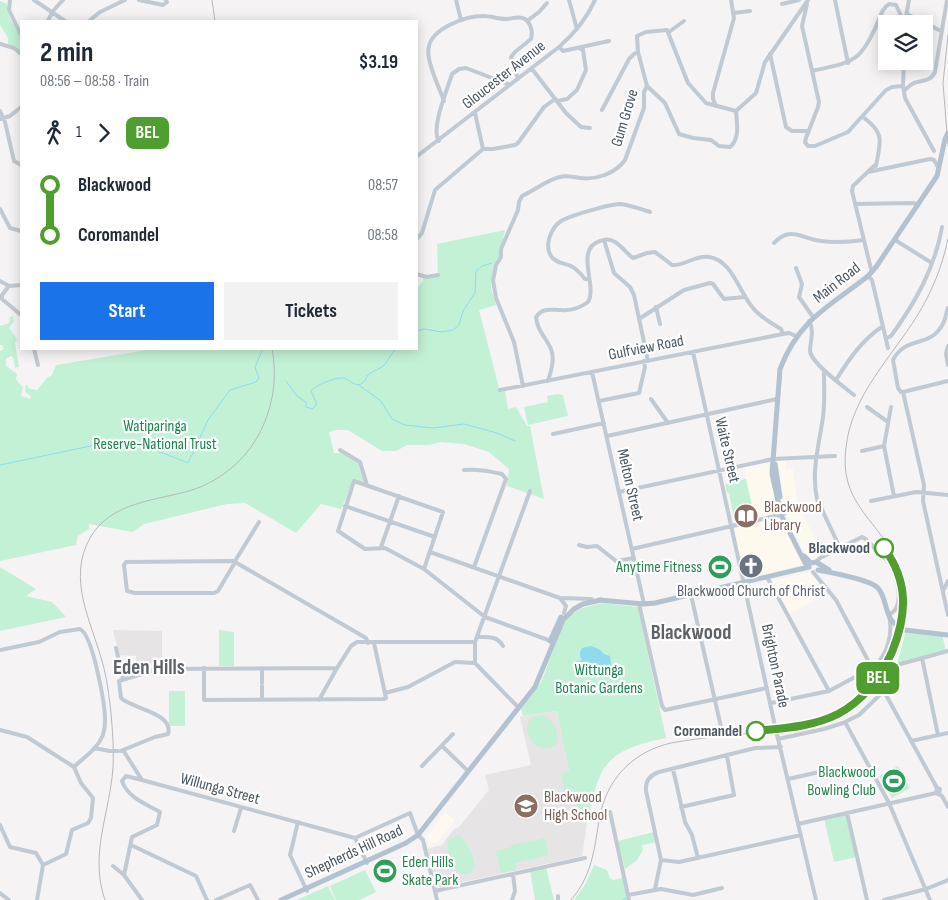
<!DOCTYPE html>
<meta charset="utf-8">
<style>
body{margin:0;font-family:"Sofia Sans Condensed",sans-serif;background:#f2f2f3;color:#1f2937;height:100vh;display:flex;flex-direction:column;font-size:19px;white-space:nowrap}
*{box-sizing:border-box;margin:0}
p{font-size:16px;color:#747a83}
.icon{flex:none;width:28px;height:28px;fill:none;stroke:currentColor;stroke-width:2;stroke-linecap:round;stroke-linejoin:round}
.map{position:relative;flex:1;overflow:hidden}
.sheet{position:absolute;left:20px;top:20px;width:398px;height:330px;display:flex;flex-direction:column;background:#fff;border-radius:0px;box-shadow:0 2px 12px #0003}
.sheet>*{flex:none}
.badge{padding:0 10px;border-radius:8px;font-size:18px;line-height:32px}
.tools{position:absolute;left:878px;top:15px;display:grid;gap:10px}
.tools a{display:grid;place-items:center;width:55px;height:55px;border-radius:0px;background:#fff;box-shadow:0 2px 12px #0003;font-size:25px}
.map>.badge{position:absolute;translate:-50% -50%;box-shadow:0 0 0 2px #fff}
.legs{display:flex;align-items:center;gap:8px;height:55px;padding:0 20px;font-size:16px}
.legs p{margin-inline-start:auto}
.summary{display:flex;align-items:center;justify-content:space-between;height:85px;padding:0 20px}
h1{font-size:28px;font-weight:700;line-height:38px}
.button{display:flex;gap:10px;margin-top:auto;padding:10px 20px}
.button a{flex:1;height:58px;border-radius:0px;background:#1a73e8;color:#fff;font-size:20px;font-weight:700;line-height:58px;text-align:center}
.button a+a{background:#f2f2f3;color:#1f2937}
ul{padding:0 20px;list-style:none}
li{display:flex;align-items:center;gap:18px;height:50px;font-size:19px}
li i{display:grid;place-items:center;width:8px;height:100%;margin:0 6px;background:currentColor}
li i::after{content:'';width:12px;height:12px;margin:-6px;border:4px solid;border-radius:50%;background:#fff}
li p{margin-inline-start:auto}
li:first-child i{background:linear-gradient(#0000 50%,currentColor 0)}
li:last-child i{background:linear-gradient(currentColor 50%,#0000 0)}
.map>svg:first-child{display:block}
.commercial{fill:#fdf9ef}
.education{fill:#e6e4e5}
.green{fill:#c3f1d5}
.water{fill:#90daee}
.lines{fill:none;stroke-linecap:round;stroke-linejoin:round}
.stream{stroke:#90daee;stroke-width:1}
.minor{stroke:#c1cad2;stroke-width:4}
.major{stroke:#b3c2d1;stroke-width:5}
.rail{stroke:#b5b8bd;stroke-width:1}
.minor-bridge{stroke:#c1cad2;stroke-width:4}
.line-1-casing{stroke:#fff;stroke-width:11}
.line-1{stroke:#509e2f;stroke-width:8}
.stop-1-dot{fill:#fff;stroke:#509e2f;stroke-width:2.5}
.labels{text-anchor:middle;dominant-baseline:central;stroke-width:4.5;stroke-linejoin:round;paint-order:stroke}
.street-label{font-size:16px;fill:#4a5661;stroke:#fff}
.park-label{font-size:16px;fill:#17864f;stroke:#fff}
.education-label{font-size:16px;fill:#785e54;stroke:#fff;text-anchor:start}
.stop-label{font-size:16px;font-weight:bold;fill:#4a5661;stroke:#fff;text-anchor:end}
.leisure-label{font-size:16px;fill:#27864d;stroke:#fff;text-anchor:end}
.worship-label{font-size:16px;fill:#5b616d;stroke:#fff}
.district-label{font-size:21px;font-weight:bold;fill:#5f6368;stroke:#fff}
</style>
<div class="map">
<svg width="948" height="900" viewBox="0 0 948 900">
<rect width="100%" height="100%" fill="#f5f3f3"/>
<!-- commercial -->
<path class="commercial" d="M777,460h8v10l8,-1 5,36 26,50 -13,7 -3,-2 -21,-45z
M766,463l2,1 10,48 -3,2 -29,7 -3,-12 9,-3 -8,-38z
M779,519l24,46 -44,11 -5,-25 -15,4 -6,-26z
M809,572l18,21 -38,21 -17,-31 1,-3z
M445,812l10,8 -17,22 -9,4 -3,-9z"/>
<!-- education -->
<path class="education" d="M113,630l49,1v35h-10l-16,6v-16l-17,-1z
M557,711l12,60 -3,24 22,22 -6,39 -146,32 -9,-39 15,-4 12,-16 5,-2 30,-37 -4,-15 46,-10 -11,-48z"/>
<!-- green -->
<path class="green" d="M0,1l7,3c-1,16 12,23 14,36 1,4 0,9 0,13l-13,-9v-6l-8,-13z
M505,230l-6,26 -5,9 -3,14v10l5,16 -17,5 21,82 5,-1 3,18 8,-2 11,19h3l14,73 -37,-13 2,-17 -20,-17 -25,-8 -23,-2 -12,3h-22l-11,6h-14l-34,-21h-12l-7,2 5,21h9l15,9 7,21 -11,-4 -13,30 -20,-5 -25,29 -51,-30 -18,1 -83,20 -11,8 -44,-8v5l-11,7 -2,9 -76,16v-210l4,-2 -2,-4h-2v-19l9,-3 1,-6 3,-1 1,5 -5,7 8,11 -2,4 4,24 -4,1 -2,-11 -2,-1 -5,3v7l11,8 -1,6 7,7 -2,9 9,3 1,-3 -6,-4 1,-8 4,5 7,1 10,-12 5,-3 4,-10 97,-16h263v-60l7,-8v-4l15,-1 -1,-32z
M557,394l6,1 5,21 -40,9 -4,-18 24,-5 -1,-6z
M746,479l6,27 -9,3 3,12 -11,2 -6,-30h-2l-2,-9z
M0,567l36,22 -10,7 26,6 14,15 -66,14z
M602,603l36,4 28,131c-23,5 -52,11 -64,34 -7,13 -10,31 -14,45l-22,-22 -5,-21 8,-3 -12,-60 -34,5 -2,-7 20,-26 21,-57 8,-10 9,-7z
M219,630l15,2v34h-15z
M906,630l36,4 4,18 -49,13z
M169,691h16v35h-16z
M542,715c12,5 18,16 14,29 -17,14 -37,-10 -25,-26z
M898,766l12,22 -18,10 -13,-22z
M847,813l10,44 -23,5 -10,-44z
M654,832l2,10 -14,3 1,5 -7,11 -11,8 -7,-28z
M459,835c6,4 18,25 15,32 -1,3 -2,4 -5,7 -4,0 -8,0 -12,-3 -6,-6 -12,-25 -8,-32z
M545,838l3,17 -33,8 1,7 -15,3 -5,-22 15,-4v-2z
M594,865l13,5 3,8 3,2 10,-2 5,22h-54l11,-15z
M546,867l8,33h-19l-5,-29z
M365,870l11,22 -17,8h-23l-6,-14z
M328,886l7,14h-38z"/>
<!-- water -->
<path class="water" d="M591,646l8,3 5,5 6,2 3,20 -34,1 -1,-1 -3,-14 7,-2 -2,-3v-5l2,-4z"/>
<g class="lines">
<!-- stream -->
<path class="stream" d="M416,331l8,-2 18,3 11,-2 6,-5 4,-14 12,-18 1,-22 6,-5 10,-3
M286,381l11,15 9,6v5l6,2 4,-3v-4l-5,-11c4,-6 25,-14 32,-13 7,1 11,9 18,6 4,-2 5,-6 7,-9 5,-5 12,-5 17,-11 4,-5 6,-10 11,-15
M359,385l22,16 11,18 13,6 28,3 31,-4 33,9 18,8
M0,465l95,-20 40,-3 53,21 20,-43 22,-30 26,-8 3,-4 -4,-11 7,-16
M623,900l5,-3"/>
<!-- minor -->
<path class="minor" d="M10,0l-1,10 12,25
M34,0l31,21
M139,0l24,5 4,-3 -1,-2
M456,0l5,20
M569,0l8,29
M835,0l13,63
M782,4l17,-4
M807,4l-5,22 17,76 -1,5 -12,31 -1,4 3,4h7l33,-14 38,-42 6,-3 11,-1
M734,13l16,-2
M907,14l34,17
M48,21l4,-9 11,-12
M89,21l11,-9 25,-12
M527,21l12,-9 8,-9
M905,22l4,-22
M669,32l15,-11
M0,44l14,4 7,6
M559,47l4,4 46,-10
M770,54l16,73 6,4h16
M904,61l-1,25 2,12 29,53
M532,69l34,44 15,14 9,1
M812,71c39,-9 48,-7 65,-47 3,-7 5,-16 12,-20l7,1 9,19
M904,91c3,-3 6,-6 10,-8 9,-3 16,-1 21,-11l12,-72
M444,101c-5,-14 -19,-42 -15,-55 4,-18 37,-30 54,-30 8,0 15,3 23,3 6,0 13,-4 19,0 6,4 8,13 6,20l-16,13 -4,5 7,22
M557,101l10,-2 10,-9 9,-20 -3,-20 -4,-2
M716,106l-3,-7v-6l21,-75 -3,-18
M602,110l27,-51 5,-5 4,-2
M0,111l5,11 9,39 7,4
M736,111l-30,-8 -18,-20 -21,-53 -21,2 -9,4 1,16 9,34 18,17 14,31 14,4 18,2 8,6 11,1c10,-8 7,-24 6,-36l20,-18 9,-31 43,-62
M475,113l8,36h10l22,-4 3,-2 26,-36 11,-8
M863,117c23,17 17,25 13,49
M0,119l10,-3 11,-9
M439,141c-9,-12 9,-53 13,-67l7,-5 7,-1 44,17
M416,157l143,-110c15,-13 28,-29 36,-47
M868,172l62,-13 4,1 5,9
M855,204l59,-1 4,2
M0,209l10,19 11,3
M416,240l6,-7 13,-43 48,-41
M604,240l10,33 16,14 4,8 14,66
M895,240l37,23
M774,243c17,-18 28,-4 47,-2 15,2 29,1 43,-1
M796,268l6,16 -3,13 14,20
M873,271l-2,-2 -19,-78 1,-5 22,-21
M416,274l11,3 11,-2
M868,276l4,4 16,68
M589,279h-4c-4,-5 -8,-10 -14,-13 -7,-3 -16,-3 -20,-10 -7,-11 0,-28 10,-35 8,-5 49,-17 59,-17 10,1 21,5 30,8
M0,281l9,5 12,-1
M9,286l-7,9v4l19,16
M656,307l4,17
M948,308c-2,6 -3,14 -7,19 -13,21 -36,9 -48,33l5,28 3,4h2l21,93 -1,16 25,114
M639,319l45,-29 26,-7 3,1 11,15 20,-2
M809,321c6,10 1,20 1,30 1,12 34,36 44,44
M887,338l4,-2c24,-33 44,-68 51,-109
M948,346l-2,8 2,11
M34,349l4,16
M693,352l82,374 41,174
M824,370c0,15 1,32 -1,47 -4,28 -12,55 -6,82l23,49
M592,372l52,232
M836,380c13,-21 26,-40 47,-54
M548,381c3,-10 7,-22 3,-32 -5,-12 -14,-18 -15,-32 7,-10 15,-7 25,-7 10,1 19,-2 27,-8 10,-16 -14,-53 12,-61 5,-2 11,-2 15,1 7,4 12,12 18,16l14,-5 8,-1 17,13c13,1 23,-10 37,-8 23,3 30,35 44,51 7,9 18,15 28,21l2,5
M523,386l-9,-44 -18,-44 -3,-18 3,-15 5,-8v-8l17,-39 1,-8 3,-6c12,-5 26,-17 38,-19 6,-2 13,0 20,1 16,2 35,-4 45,-18l19,-52v-16l3,-6
M500,390l283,-56 6,-1 7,3
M903,392l45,-11
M651,399l17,24
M599,401l40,-8 6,-26 -1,-6
M867,407l21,15
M891,407l-7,39 10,50
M553,434l51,-11
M607,436l170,-37
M340,450l20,12 7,23
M862,451l22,-5
M464,470c14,-1 25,1 38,4l4,5 -32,88
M619,492l154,-33 62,-3
M871,501l45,-9 32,3
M345,506l90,31
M259,522l-24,39 -1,3 -16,27 -4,2h-79l-8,-2 -3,-26 2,-3 106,-1 3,1 131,76 2,5
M579,545l8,2 10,-1 19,15 18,-3
M381,547l18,-51
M632,549l152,-35
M430,552l130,46 32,1
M816,562l4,-4 42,-21c6,2 9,8 14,13 4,6 11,8 14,14 7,13 16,42 -1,51 4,18 -1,39 -15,52
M424,569l19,-57 -89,-31 -16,50 27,18 20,-1 39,21 61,48 66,24
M813,572l23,28 35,66 3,1 -1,3 3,6
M767,577l62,114
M943,591l5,-10
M691,595l30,132
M560,598l6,8 -2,7
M639,604l23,102 3,4 102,-22
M478,637c11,0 19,-1 25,9
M116,648l7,31
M0,650l39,-8 21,-10 20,-3c13,6 25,76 25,91 0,6 -1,14 -4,19 -5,11 -18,19 -27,28l7,16 12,15 -2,20 -3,5 -16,7 -6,24 -23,11 -6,35
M922,658l16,77
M475,663v-21
M204,668v32l180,-1 2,-1 -12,-55
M262,668v15
M880,684l57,104
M262,686v14
M385,693l23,-6 47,-25 20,1 43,44
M319,700l18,-32
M771,703l58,-12 41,-22
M845,722l44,81 41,97
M0,730l27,7 47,30
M778,739l46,-10 19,-6 16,-8 31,-30 7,-20 51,-14
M911,741l37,-8
M442,746l26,25
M94,748l16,3
M123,750l32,-13 13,-3c6,-21 -35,-25 -47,-36l-2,-17 39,-12 179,-1 14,-22 6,-4h118l55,-151
M121,751l2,-1 19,30 213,58
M422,766l31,-32
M673,769l12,53 7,13 6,23
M788,779l40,-9 7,1
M939,793l1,-4 -3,-1 -1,5 6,3 6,11
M681,807l53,-12 -7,-39
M610,812l19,88
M847,813l20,87
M298,822l-8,33 17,36
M798,824l138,-31
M0,825l10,22 26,6 7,12
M234,831l7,-23
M355,838l55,-25 8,22 5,5 14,60
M355,838l12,25
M131,845l65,31 11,24
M661,860l18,2 122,-27
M113,866l11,9 18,25
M124,875l8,-38 25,-12 3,-13c-14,-8 -33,-15 -38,-31l4,-5 16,4
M655,889l6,-29 -15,-69c-1,-10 4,-16 13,-19l96,-24 26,-1
M435,891l150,-33
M0,893l9,7
M628,895l33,-6 32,6 29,-7
M558,896v4
M216,900l34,-15 8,15
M512,900l3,-9 -2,-17
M884,900l42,-11 22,-9"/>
<!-- major -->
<path class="major" d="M775,464l5,33
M804,556l7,7
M811,563l5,-1 13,8
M809,566l-4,-3 -24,-48 -9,-41 8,-105c19,-50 49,-62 88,-93l8,-9 61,-91 8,-37 3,-6
M818,570c14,3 51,9 60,18 11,12 4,34 27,42l43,5
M599,600l45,4 11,-1 154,-36
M550,641l11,-24
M281,900l125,-57 12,-8 117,-148 28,-67 11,-11 9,-5 18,-4"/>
<!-- rail -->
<path class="rail" d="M212,0l3,21
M948,35l-5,48 5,63
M105,900c-14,-40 0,-75 6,-115 4,-23 2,-48 0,-72 -2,-17 -4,-35 -9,-52 -11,-40 -35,-82 -12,-123 21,-37 66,-37 102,-48 31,-10 58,-34 71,-64 11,-25 14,-51 9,-77
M571,900c24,-28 23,-56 30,-89 9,-36 35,-60 70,-68 33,-6 65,-8 98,-12 66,-8 102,-21 128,-87 11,-29 13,-59 -2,-87 -22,-41 -56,-56 -49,-110 6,-52 45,-89 71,-131 15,-24 25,-49 31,-77"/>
<!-- minor-bridge -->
<path class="minor-bridge" d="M876,676l4,8
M110,751h8"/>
</g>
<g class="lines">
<defs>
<path id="line-1" d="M756,731c28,-3 56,-4 82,-17 26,-14 42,-35 54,-62 15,-37 17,-70 -8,-104"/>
</defs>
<!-- line-1 casing -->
<use href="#line-1" class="line-1-casing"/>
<!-- line-1 -->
<use href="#line-1" class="line-1"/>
</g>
<!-- icons -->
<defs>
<symbol id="library-disc" viewBox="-11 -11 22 22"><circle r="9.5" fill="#8d6e63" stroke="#fff"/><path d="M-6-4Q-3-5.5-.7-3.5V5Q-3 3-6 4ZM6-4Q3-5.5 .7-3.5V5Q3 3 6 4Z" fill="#fff"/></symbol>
<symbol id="church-disc" viewBox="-11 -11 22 22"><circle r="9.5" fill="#6b7280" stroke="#fff"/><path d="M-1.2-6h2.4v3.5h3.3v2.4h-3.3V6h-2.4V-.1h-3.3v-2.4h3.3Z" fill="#fff"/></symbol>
<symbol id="stadium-disc" viewBox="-11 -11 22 22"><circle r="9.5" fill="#2e9e5b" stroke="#fff"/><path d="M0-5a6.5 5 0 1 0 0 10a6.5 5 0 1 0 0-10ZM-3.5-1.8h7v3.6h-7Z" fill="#fff"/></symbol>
<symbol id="school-disc" viewBox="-11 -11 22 22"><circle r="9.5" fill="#8d6e63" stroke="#fff"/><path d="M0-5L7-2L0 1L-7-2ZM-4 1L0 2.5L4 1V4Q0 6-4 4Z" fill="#fff"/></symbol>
</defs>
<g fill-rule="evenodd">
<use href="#library-disc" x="732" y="502" width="28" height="28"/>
<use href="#church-disc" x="737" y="552" width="28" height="28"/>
<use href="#stadium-disc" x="706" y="553" width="28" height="28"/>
<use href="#stadium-disc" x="880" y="767" width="28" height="28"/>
<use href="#school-disc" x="512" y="792" width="28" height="28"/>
<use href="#stadium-disc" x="371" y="857" width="28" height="28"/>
</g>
<!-- markers -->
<g class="stop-1-dot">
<circle cx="884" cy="548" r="9"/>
<circle cx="756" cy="731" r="9"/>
</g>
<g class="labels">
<!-- street labels -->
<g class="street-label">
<text transform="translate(504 75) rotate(-38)">Gloucester Avenue</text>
<text transform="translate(625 118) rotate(-73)">Gum Grove</text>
<text transform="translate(837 283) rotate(-38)">Main Road</text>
<text transform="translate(646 348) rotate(-11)">Gulfview Road</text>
<text transform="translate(727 450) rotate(77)">Waite Street</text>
<text transform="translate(630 485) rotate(77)">Melton Street</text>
<text transform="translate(775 666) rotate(78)">Brighton Parade</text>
<text transform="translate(220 789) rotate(15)">Willunga Street</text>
<text transform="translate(354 852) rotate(-25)">Shepherds Hill Road</text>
</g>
<!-- park labels -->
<g class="park-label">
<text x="155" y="426">Watiparinga<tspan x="155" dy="18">Reserve-National Trust</tspan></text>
<text x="599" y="670">Wittunga<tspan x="599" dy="18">Botanic Gardens</tspan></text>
</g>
<!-- education labels -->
<g class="education-label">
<text x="764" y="507">Blackwood<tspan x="764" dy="18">Library</tspan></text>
<text x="544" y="797">Blackwood<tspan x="544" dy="18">High School</tspan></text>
</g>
<!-- stop labels -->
<g class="stop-label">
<text x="870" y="548">Blackwood</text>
<text x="742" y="731">Coromandel</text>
</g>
<!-- leisure labels -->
<g class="leisure-label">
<text x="702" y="567">Anytime Fitness</text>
<text x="876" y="772">Blackwood<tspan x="876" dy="18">Bowling Club</tspan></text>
<text x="402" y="862" text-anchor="start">Eden Hills<tspan x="402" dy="18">Skate Park</tspan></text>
</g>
<!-- worship labels -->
<g class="worship-label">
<text x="751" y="591">Blackwood Church of Christ</text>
</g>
<!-- district labels -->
<g class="district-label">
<text x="691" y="632">Blackwood</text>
<text x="149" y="667">Eden Hills</text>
</g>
</g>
</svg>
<div class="tools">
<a><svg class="icon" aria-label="layers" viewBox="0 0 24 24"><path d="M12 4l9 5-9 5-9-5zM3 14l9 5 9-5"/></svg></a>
</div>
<b class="badge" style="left:878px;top:678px;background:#509e2f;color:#fff">BEL</b>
<section class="sheet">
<div class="summary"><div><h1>2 min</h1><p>08:56 – 08:58 · Train</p></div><b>$3.19</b></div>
<div class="legs"><svg class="icon" aria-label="walk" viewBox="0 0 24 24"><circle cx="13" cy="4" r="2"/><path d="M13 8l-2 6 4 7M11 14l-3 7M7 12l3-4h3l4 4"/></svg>1<svg class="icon" aria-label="forward" viewBox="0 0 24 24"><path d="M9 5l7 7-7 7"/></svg><b class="badge" style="background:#509e2f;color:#fff">BEL</b></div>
<ul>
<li><i style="color:#509e2f"></i><b>Blackwood</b><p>08:57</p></li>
<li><i style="color:#509e2f"></i><b>Coromandel</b><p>08:58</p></li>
</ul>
<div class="button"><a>Start</a><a>Tickets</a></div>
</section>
</div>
